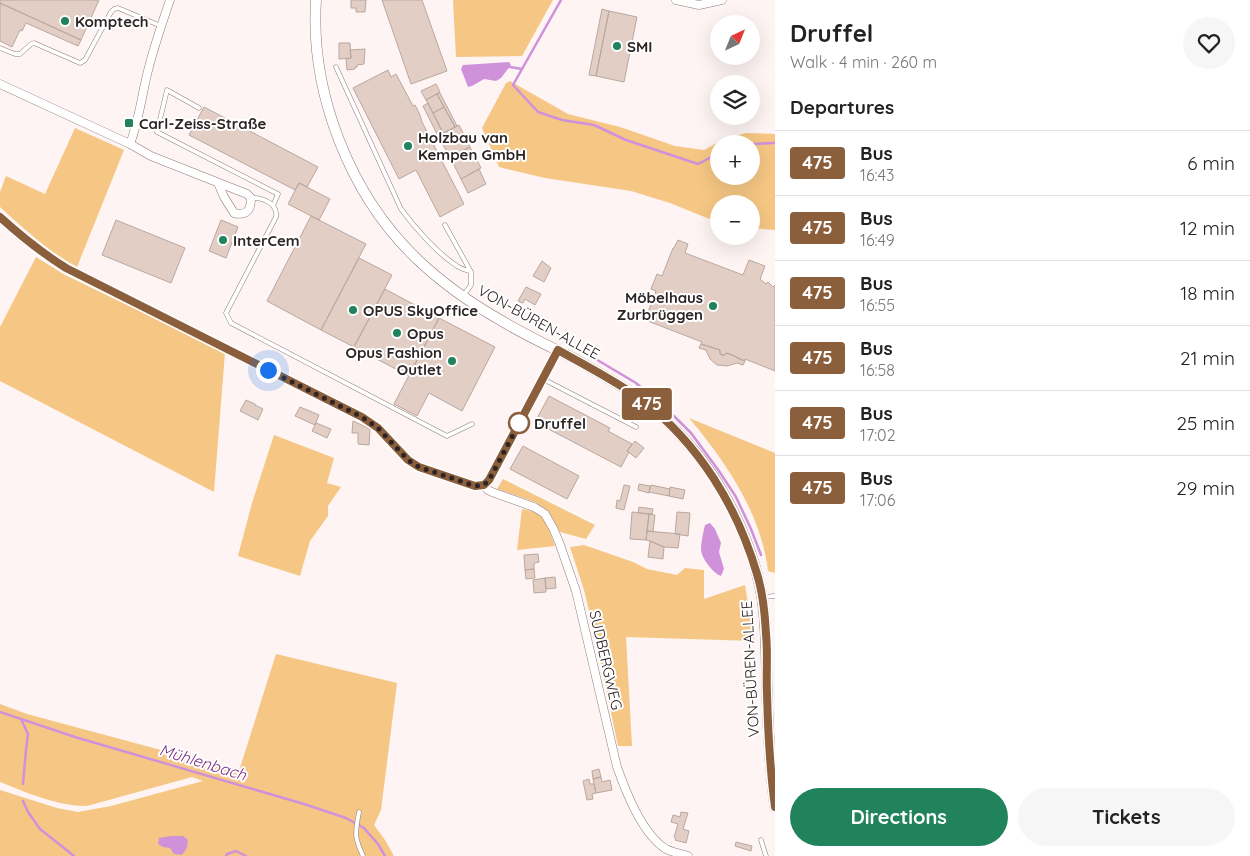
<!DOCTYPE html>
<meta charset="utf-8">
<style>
body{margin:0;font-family:Quicksand,sans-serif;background:#f6f6f6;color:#222;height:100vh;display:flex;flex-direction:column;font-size:19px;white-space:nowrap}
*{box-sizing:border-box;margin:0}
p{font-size:16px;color:#767676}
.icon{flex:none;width:28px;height:28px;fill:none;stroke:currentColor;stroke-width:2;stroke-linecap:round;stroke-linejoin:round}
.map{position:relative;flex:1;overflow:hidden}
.sheet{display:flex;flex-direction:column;background:#fff;width:475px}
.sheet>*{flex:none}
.badge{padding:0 10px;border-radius:4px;font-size:18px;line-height:32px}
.needle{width:32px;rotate:43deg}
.fabs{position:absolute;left:710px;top:15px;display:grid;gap:10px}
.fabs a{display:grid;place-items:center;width:50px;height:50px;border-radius:50%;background:#fff;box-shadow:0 5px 20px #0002;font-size:25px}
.you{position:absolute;width:25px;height:25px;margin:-12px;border:4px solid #fff;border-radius:50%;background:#1a73e8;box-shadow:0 0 0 8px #1a73e833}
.map>.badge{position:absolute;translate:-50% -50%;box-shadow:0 0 0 2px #fff}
h2{padding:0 15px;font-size:19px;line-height:45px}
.round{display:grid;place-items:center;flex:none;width:52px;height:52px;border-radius:26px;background:#f6f6f6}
.head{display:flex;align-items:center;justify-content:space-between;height:85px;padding:0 15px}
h1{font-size:24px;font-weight:800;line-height:38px}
.cta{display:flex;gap:10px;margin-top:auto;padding:10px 15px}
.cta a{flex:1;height:58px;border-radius:30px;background:#20835c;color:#fff;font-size:20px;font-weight:800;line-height:58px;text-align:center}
.cta a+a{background:#f6f6f6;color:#222}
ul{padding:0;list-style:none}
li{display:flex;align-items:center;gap:15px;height:65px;padding:0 15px;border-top:1px solid #e0e0e0}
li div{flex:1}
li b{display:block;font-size:19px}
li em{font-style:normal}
li .badge{min-width:55px;font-weight:700;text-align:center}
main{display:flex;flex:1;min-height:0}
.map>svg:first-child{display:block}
.green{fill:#f6c784;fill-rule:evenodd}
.water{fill:#d091db}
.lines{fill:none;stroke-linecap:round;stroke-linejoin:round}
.stream{stroke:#d091db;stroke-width:2.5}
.building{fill:#e2cec5;stroke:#baa79e}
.service-casing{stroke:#8f7b7b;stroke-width:5}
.minor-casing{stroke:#8f7b7b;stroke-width:9}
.tertiary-casing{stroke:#8f7b7b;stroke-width:11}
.service{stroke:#fff;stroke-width:4}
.minor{stroke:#fff;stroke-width:8}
.tertiary{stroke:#fff;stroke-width:10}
.line-casing{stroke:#fff;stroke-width:11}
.line{stroke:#8b5e3c;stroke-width:8}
.walk{stroke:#2d2525;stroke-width:5;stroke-dasharray:0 9}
.poi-dot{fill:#20835c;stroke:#fff;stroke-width:2}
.stop-dot{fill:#fff;stroke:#8b5e3c;stroke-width:2.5}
.labels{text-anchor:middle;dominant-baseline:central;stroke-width:4;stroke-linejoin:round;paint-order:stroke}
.poi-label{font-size:15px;font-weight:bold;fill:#2d2525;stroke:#fff;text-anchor:start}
.street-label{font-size:15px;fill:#2d2525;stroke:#fff}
.stop-label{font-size:15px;font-weight:bold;fill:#2d2525;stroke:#fff;text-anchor:start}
.water-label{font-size:16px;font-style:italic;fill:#7c3189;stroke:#fff}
</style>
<main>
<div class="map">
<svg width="775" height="856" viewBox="0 0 775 856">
<rect width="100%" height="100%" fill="#fdf4f3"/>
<!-- green -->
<path class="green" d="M453,0h100l-31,56 -66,1z
M510,81l58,33 52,13 55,19 29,4 18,-10 24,-7 29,1v96l-24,-2v-24h-32v18l-7,-2 -42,-17 -39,-12 -86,-13 -46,-11 -17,-39 24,-45zM719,144h32v32h-32z
M75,128l49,22 -47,117c-29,-16 -53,-38 -77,-60v-15l6,-16 39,18z
M36,257l29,18 160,77 -11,140 -214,-111v-54z
M689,418l86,35v120l-7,-2c-7,-58 -42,-109 -79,-153z
M274,435l60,23 -7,25 14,4 -13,19v10l-18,25 -10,35 -62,-20 14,-53z
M503,479l92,46 -9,14 -26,-7 -12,-21 -13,-9 -38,-13z
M522,509c5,1 11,2 16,5 8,5 14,23 17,32l-38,4z
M584,545l49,17 14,7 30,6 8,-7 19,2v29l41,-14 9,56 -128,-4 6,109h-14l-23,-111 -11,-45 -14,-43z
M276,654l121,29 -16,127 -7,15 11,15 9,16h-394v-66l57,18 21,4 33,-6 92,-25 -11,-4 -105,29c-30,0 -59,-13 -87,-24v-78l27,10 212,57z"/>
<!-- water -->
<path class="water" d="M509,62l2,3 -10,13 -5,3 -12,-2 -12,7 -4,1 -7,-18 2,-4z
M710,523l5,6 6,14 -2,9 5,17 -3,7c-8,-3 -19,-17 -20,-26 0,-8 2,-17 4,-25z
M171,836h12l5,4 -1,8 -5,7 -8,-1 -4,-6 -7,-1 -5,-3 1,-6z"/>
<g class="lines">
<!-- stream -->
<path class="stream" d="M561,0l-48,85 25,27 24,8 32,5 32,15 72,24 21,-11
M510,67l12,2
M751,144l24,-1
M594,358l42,25 38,33 17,17 28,38 17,26 15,32 10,26
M0,712l75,25 229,67 42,14 18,10 14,16 7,12
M21,719l7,15 -2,16 -3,34
M23,801l5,11 12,17 34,27
M226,856l1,-2 9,-3 10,5"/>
</g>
<!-- building -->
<path class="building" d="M0,0h99l-18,40 -81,-37z
M351,0h15l-1,12h-9v-4h-5z
M382,0h40l25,71 -36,13z
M0,3l81,37 -3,6 -52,-23 -4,8 -2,-1 -8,17 -12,-6z
M602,9l7,2 -13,65 -7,-1z
M609,11l28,6 -13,65 -28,-6z
M339,43h11l1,15 -12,1z
M365,49l-1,15 -7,1v2h-2v2l-8,1 -1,-11 5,-1 -1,-8z
M388,70l3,7 5,-3 17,32 2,-1 5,10 2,7 42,82 -24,13 -24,-47 -17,9 -46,-91z
M436,84l4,8 -14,8 -5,-9z
M440,93l17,33 -2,1 -18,-33z
M437,94l7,13 -11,6 -7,-13z
M428,103l15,30 -5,3 -15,-30z
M204,107l114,60 -11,20 -8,-4 -4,7 -106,-55z
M444,107l11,20 -12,6 -10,-20z
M459,125l11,22 -20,10 -12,-21z
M470,147l11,21 -20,11 -11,-22z
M479,169l7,15 -18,9 -7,-14z
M299,183l31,16 -11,21 -31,-16z
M311,216l55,28 -45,86 -54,-29z
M116,220l69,28 -14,35 -69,-28z
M221,220l17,7 -12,31 -17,-7z
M678,240l10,4 -3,9 58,22 6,-15 16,6 -5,13 6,5 2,-2 5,5 2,-2v86l-30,-12v2l-18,-8 -3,2h-2l-2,-1v-4l-19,-6 1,-2 -57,-22 11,-29 -5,-2 6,-15 5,2 11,-28h1z
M359,258l33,17 -38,72 -33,-17z
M542,261l9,7 -7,14 -11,-6z
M526,287l15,7 -6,11 -10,-6 -2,4 -5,-2z
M385,289l54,29 -30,58 -55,-29z
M439,318l56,29 -33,64 -33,-18 -12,23 -23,-12z
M701,344l19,6v4l2,1h2l3,-2 10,4v1l8,3 -2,4 -6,-2 -10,3 -10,-1 -7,-6 -4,-9 -7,-2z
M549,396l61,32 -2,3 24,13 -5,7 2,1 -8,15 -86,-45z
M246,400l9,4v1l8,4 -5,11 -18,-9z
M300,407l19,8 -4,10 -20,-9z
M353,421l17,8 -1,16 -11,-1v-11h-6z
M316,423l15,6 -4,9 -15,-7z
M635,441l9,7 -8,10 -9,-7z
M523,446l56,30 -12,23 -57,-30z
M639,484l11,2 -1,7 -11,-3z
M624,485l6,1 -6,24 -8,-2 1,-8 3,1z
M651,485l19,4 -1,7 -20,-4z
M670,487l15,3 -2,9 -14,-3z
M639,507l14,2 -1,5 -14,-1z
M632,512l17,2 -3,26 -16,-1z
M677,512l13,1 -2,23 -13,-2z
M649,514l6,1 -2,17 -6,-1z
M647,531l33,3 -2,14 -14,-1 -14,-6 -4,-1z
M650,541l14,6 -1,12 -15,-2z
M538,554l1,8 -5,1v6l-9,1 -1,-15z
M534,569l1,9 -9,1 -1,-9z
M555,577l1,11 -10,1 -1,-11z
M545,578l1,14 -12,1 -1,-13z
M599,769l2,8 -8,2 -1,-8z
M601,777l1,5 8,-2 2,10 -16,3 -3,-14z
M589,779l1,5h4l2,9 -4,1 1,5 -6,1 -4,-19z
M681,812l7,1 -5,16 6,2 -3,12 -11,-3 1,-2 -2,-1 4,-13 -7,-2 2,-7 7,2z
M736,842l16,4 -1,5 -16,-5z"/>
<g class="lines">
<defs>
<path id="service" d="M0,48l15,6h5l11,-10 3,-1 46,20 5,-3 26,-48 3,-3 4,-1 43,18
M336,67l65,142c14,19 36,44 56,57 4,3 10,4 14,6
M199,108l-32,-18 -10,42 121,62 -5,12
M251,198c12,-1 27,6 25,19l-50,96 5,10 216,113 25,-12
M445,225l26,47v13l-8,11
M543,379l93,48
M762,597l13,-1
M359,812c-4,22 -5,24 4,44
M761,840l5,16"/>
<path id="minor" d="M676,0l23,5 23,-5
M0,84l130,60 21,12 96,38 4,4c0,12 -4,18 -17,15l-10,-16 -6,-14
M130,144c8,-21 11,-43 16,-65 6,-27 15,-53 24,-79
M0,217l22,20 44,31 296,149 16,11 30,32 11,7 56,19 9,-1 5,-5 69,-130
M484,485l4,5 4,2 42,15 11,7 8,14 6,14 17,49 41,176c9,25 25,67 49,82 6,3 15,5 22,7"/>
<path id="tertiary" d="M316,0c-6,93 34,195 101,259 25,24 55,45 85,62 23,14 47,25 71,37 23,13 47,26 69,42 30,23 60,56 79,89 19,32 35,72 41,108 5,31 4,63 5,95 1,38 3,77 8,115"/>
</defs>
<!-- service casing -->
<use href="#service" class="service-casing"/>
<!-- minor casing -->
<use href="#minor" class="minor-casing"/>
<!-- tertiary casing -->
<use href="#tertiary" class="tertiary-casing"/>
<!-- service -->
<use href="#service" class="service"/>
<!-- minor -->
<use href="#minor" class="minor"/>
<!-- tertiary -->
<use href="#tertiary" class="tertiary"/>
</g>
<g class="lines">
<defs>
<path id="line" d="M0,217c21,19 42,36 66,51l296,149 16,11 30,32 11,7 56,19 9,-1 5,-5 69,-130c28,16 58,31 84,50 57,44 95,106 115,174 6,19 8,40 9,60 2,20 0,40 1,60 1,38 3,76 8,113"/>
</defs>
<!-- line casing -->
<use href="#line" class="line-casing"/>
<!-- line -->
<use href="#line" class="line"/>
<!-- walk -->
<path class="walk" d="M268,370l94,47 16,11 30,32 11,7 56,19 9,-1 5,-5 31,-58 -1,1"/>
</g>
<!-- markers -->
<g class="poi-dot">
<circle cx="65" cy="21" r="5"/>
<circle cx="617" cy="46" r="5"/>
<rect x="124" y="118" width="10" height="10" rx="2.5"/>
<circle cx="408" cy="146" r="5"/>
<circle cx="223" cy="240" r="5"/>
<circle cx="713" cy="306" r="5"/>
<circle cx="353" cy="310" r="5"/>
<circle cx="397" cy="333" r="5"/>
<circle cx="452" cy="361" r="5"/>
</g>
<circle class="stop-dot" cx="519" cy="423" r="10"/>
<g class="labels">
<!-- poi labels -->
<g class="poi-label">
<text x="75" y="21">Komptech</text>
<text x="627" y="46">SMI</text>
<text x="139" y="123">Carl-Zeiss-Straße</text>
<text x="418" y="137">Holzbau van<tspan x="418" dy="17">Kempen GmbH</tspan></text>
<text x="233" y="240">InterCem</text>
<text x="703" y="297" text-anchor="end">Möbelhaus<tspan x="703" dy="17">Zurbrüggen</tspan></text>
<text x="363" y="310">OPUS SkyOffice</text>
<text x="407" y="333">Opus</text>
<text x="442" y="352" text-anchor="end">Opus Fashion<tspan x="442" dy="17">Outlet</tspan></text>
</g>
<!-- street labels -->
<g class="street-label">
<text transform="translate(539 322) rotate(29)">VON-BÜREN-ALLEE</text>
<text transform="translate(606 660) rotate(77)">SUDBERGWEG</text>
<text transform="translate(750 669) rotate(-93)">VON-BÜREN-ALLEE</text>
</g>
<!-- stop labels -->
<g class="stop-label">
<text x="534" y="423">Druffel</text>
</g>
<!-- water labels -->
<g class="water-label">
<text transform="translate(203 762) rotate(17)">Mühlenbach</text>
</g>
</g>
</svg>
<div class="fabs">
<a><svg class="needle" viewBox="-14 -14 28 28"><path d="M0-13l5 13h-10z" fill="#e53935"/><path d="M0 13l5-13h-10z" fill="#767676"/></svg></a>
<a><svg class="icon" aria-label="layers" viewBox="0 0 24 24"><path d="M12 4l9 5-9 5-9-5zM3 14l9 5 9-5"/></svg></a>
<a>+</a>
<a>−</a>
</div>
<div class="you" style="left:268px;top:370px"></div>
<b class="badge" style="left:647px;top:404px;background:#8b5e3c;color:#fff">475</b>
</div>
<section class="sheet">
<div class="head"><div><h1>Druffel</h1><p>Walk · 4 min · 260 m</p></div><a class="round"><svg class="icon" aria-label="heart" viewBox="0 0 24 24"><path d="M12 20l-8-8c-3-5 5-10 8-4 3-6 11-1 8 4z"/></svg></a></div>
<h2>Departures</h2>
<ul>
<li><span class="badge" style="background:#8b5e3c;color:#fff">475</span><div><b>Bus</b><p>16:43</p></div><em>6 min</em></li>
<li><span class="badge" style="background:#8b5e3c;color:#fff">475</span><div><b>Bus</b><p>16:49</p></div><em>12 min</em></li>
<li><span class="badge" style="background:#8b5e3c;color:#fff">475</span><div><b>Bus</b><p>16:55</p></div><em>18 min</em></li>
<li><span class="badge" style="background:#8b5e3c;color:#fff">475</span><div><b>Bus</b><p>16:58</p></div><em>21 min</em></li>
<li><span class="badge" style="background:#8b5e3c;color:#fff">475</span><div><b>Bus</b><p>17:02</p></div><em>25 min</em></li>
<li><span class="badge" style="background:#8b5e3c;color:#fff">475</span><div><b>Bus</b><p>17:06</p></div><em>29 min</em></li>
</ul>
<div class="cta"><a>Directions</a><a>Tickets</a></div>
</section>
</main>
